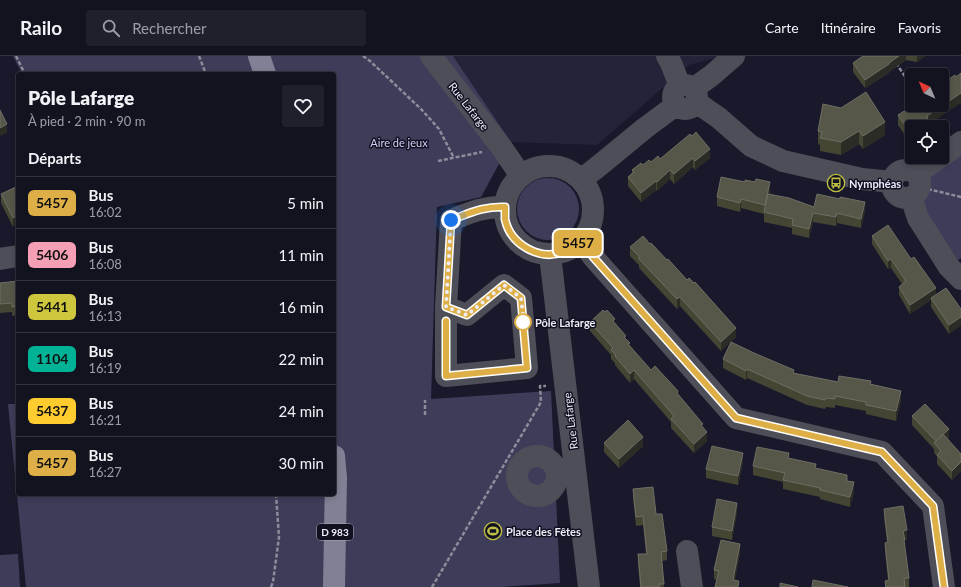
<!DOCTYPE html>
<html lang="fr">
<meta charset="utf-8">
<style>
body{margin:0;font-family:Lato,sans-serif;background:#20202d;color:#f1f3f6;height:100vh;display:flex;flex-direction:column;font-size:15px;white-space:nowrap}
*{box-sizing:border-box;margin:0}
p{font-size:13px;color:#9d9ea5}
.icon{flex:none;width:22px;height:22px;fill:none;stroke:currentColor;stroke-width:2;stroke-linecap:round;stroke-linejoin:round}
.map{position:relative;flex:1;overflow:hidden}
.side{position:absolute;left:16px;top:16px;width:320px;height:424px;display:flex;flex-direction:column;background:#131320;border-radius:4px;box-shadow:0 2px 6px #0003,0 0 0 1px #32323e}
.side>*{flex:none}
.badge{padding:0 8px;border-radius:6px;font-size:14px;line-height:26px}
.needle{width:26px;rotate:316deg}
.buttons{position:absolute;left:905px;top:12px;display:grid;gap:8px}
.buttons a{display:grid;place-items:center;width:44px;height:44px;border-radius:4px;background:#131320;box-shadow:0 2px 6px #0003,0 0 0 1px #32323e;font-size:20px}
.you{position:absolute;width:20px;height:20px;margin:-10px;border:3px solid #fff;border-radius:50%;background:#1a73e8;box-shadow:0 0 0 6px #1a73e833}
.map>.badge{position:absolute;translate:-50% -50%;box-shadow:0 0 0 2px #fff}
h2{padding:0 12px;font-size:15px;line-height:36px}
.round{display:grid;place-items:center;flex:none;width:42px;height:42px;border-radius:4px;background:#20202d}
.overview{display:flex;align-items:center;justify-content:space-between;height:68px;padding:0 12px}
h1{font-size:19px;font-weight:800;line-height:30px}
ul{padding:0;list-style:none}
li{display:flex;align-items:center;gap:12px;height:52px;padding:0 12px;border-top:1px solid #32323e}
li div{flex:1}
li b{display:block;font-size:15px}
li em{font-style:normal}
li .badge{min-width:44px;font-weight:700;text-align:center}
header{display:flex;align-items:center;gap:24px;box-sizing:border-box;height:56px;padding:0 20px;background:#131320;border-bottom:1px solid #32323e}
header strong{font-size:19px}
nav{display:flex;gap:22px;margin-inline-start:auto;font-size:14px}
.search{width:280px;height:36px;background:#20202d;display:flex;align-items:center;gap:10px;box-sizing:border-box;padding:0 14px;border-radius:4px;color:#9d9ea5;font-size:15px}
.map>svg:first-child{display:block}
.built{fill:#23233a}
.green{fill:#3d3d5a}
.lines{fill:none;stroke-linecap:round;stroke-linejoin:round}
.path{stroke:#8c8c9b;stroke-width:2.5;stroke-dasharray:4 2;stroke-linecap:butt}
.minor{stroke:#4e4e58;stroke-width:22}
.major{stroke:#808194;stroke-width:22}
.wall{fill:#444532}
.shaded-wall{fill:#2b2c26}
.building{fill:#565748;stroke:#6e6e64}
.line-casing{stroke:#fff;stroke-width:9}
.line{stroke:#dfaf47;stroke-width:6}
.walk{stroke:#ededfa;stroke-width:4;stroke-dasharray:0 7.2}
.stop-dot{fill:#fff;stroke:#dfaf47;stroke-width:2}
.labels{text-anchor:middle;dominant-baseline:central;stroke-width:3;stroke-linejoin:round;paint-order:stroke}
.shield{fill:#111021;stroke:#ababb9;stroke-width:1}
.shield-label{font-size:10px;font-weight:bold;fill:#ededfa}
.street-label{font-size:11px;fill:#ededfa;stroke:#111021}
.park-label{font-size:11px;fill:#cfd0f6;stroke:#111021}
.poi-label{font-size:11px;font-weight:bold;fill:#ededfa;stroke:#111021;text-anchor:start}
.stop-label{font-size:11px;font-weight:bold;fill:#ededfa;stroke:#111021;text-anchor:start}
</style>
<header>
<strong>Railo</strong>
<div class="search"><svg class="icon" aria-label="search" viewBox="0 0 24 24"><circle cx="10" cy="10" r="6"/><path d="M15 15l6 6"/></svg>Rechercher</div>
<nav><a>Carte</a><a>Itinéraire</a><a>Favoris</a></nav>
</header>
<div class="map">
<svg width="961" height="531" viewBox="0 0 961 531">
<rect width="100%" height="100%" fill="#19192b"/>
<!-- built -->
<path class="built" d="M453,0h269l-33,9 -92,80 -86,-3z"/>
<!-- green -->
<path class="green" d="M13,0h440l58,86 -30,55 -44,10 -6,192 120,-8 9,192 -60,4h-474l-18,-183h10v90h316v-420h-312z
M961,87v115l-12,9 -31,-76 2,-4v-5z
M517 153a31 31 0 1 1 62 0a31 31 0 1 1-62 0Z
M18,498l2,33h-20v-32z"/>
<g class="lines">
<!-- path -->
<path class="path" d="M16,0l9,18
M199,0l7,18
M363,0l7,5 51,48 18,20 15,29
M896,7l16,24
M933,63l6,8
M438,105l44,-9
M928,133l33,8
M425,359v-15
M271,531l2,-5 6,-45 -3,-43
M432,531l109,-185 -1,-16h6"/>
<!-- minor -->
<path class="minor" d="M431,0l71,92 19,28
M667,0l4,7 9,23
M673 41a12 12 0 1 1 24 0a12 12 0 1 1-24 0Z
M694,32l17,-12 23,-20
M696,46l23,16 32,28 32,15 79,18 30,3
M942,100l19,-14
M505 154a44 44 0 1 1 88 0a44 44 0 1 1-88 0Z
M892 128a14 14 0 1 1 28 0a14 14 0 1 1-28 0Z
M917,118l23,-17
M581,124l19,-15 45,-37 31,-23
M911,141l7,21 31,49 12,12
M581,184l13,18 142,160 146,34 51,54 11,81
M550,199l39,332
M0,203l18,-3
M446,251l21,8 37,-30 17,13 6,70 -81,8v-69l5,-87c18,-7 34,-14 54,-13
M517 420a20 20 0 1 1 40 0a20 20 0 1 1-40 0Z
M687,495l5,36"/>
<!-- major -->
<path class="major" d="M259,0l6,18
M334,400l2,22 -2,109"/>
</g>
<!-- wall -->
<path class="wall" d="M863,0h62l-8,6 -11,-2 -17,12v1l-24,15 -12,-16v-9z
M823,48l62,31 -22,14 -4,-5 -18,11 -21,-4v-6l-2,-1v-13z
M898,59l30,10v2l-19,14 -11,-16z
M710,102l-15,12 -2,-3 -19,17 -4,-5 -13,12 -1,-1 -15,12 -13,-16v-9l4,-4v-3l11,-5 17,-6z
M18,130l-5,41 -12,-24v-9z
M770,135v3l44,13 51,4 -4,17 -24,-5 -1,3 -23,-4 -4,16 -17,-4v-6l-28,-6v-8l-23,-6 -1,4 -23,-6v-9z
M872,180l64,59 25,14 -12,25 -18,-27v-7l-21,14 -11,-19v-8l3,-3 -11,-16 -3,1 -16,-25z
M630,191l106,90 -15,14 -41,-45 -3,3 -38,-41v-3l-9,-9z
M18,225v34l-6,1v-4l-12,1v-30z
M605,256l10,12 11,15 4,7 21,24 27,24 25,34 4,13 -13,12 -23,-25v-6l-37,-43 -4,4 -15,-18v-2l-4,-4v-4l-21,-24v-9z
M723,303l115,23 33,2 30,16 -5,21 -30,-7v-3l-31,-6v3l-9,-1 -1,2 -18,-4 -60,-27 -1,2 -23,-12z
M912,360l37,22 -1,1 13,15v17l-9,9 -15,-16v-8l-3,-3v-4l-22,-24z
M604,387l39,3 -24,22 -15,-16z
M789,402l58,23 7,11 -4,15 -30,-8v-2l-37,-8v-7l-30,-7v-9z
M743,406l-5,23 -32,-7v-9z
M633,433l23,25 11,37v9l-5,1 2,26h-24l-2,-23v-10h8l-3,-29 -7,1 -3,-28z
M884,453l23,31h-2v8l4,30v9h-24v-6l3,-1 -3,-28v-9l2,-1 -3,-24z
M737,456l-5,28 -20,-4v-9z
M740,497l-5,27 4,7 -25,-8v-9z"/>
<!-- shaded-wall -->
<path class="shaded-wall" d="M899,0h7v4l-17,12v1l-24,15v-8z
M917,0h8l-8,6z
M961,37v10l-33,22v2h-13l12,-11z
M885,66v13l-22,14v-13z
M7,68v9l-7,3v-8z
M912,73v9l-3,3v-10z
M859,75v13l-18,11v-13z
M710,93v9l-15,12v-9z
M693,102v9l-19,17v-10z
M670,114v9l-13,12v-9z
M656,125v9l-15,12v-9z
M770,126v9l-5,23v-9z
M741,143v9l-1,4v-9z
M865,146v9l-4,17v-9z
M813,157v9l-4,16v-9z
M837,157v10l-1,3v-9z
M18,159v9l-5,3v-9z
M891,203v9l-3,1v-8z
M936,232v9l-5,1v2l-21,14v-9z
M680,241v9l-3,3v-10z
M961,261v9l-12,8v-9z
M736,272v9l-15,14v-9z
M747,313v9l-1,2v-9z
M634,314v9l-4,4v-9z
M901,335v9l-5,21v-10z
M949,373v9l-11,10 -2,-7z
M707,376v9l-13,12v-9z
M643,381v9l-24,22v-9z
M743,397v9l-5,23v-9z
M961,406v9l-9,9v-9z
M854,426v10l-4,15v-10z
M737,447v9l-5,28v-9z
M907,474v10h-2v9l-2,-18z
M740,488v9l-6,34 -1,-7z"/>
<!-- building -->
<path class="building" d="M863,0h36l-10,7v1l-24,16 -12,-17z
M961,17v20l-34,23 1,2 -13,9h-3v2l-3,2 -11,-16 16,-10h28v-21l13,-9 1,2z
M866,36l19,30 -22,14 -4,-5 -18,11 -21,-4 2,-6 -4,-1 5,-27 18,4z
M0,54l7,14 -7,4z
M696,76l14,17 -15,12 -2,-3 -19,16 -4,-4 -13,12 -1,-1 -15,12 -13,-16 6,-5 -2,-2 9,-7 2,2 6,-5 2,2 7,-6 2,3 30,-25 2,2z
M721,121l24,5v-2l10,2 1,-3 14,3 -5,23 -24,-6 -1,4 -23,-6z
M18,130v29l-5,3 -12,-24z
M768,138l21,4 25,9 3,-13 23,5v-2l25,5 -4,17 -24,-6 -1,4 -23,-4 -4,16 -17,-4 1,-6 -29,-7z
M888,169l23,34 3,-2 22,31 -26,17 -11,-18 7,-6 -15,-22 -3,2 -16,-25z
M643,180l7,8 1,-1 16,17 1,-1 19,21 2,-2 5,5 1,-1 41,46 -15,14 -41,-45 -3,2 -38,-40v-3l-9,-9z
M18,225v25l-6,1v-4l-12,1v-21z
M946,232l15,21v8l-12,8 -18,-27z
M603,254l2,2 2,-2 8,9 -2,2 13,15 -2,1 6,6 -2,1 23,26 4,-4 23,25 -1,2 26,31 -2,1 6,7 -13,12 -23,-25 3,-3 -40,-46 -4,4 -15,-18 1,-1 -5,-5 2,-2 -23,-26z
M731,286l23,11 40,17 -1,3 45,9 1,-6 32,5 -1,3 31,7 -5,20 -30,-6v-3l-31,-6v3l-9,-1 -1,2 -18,-4 -60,-27 -1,2 -23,-12z
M925,348l24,25 -13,12 -24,-25z
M628,364l15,17 -24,22 -15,-16z
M943,378l18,20v8l-9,9 -15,-16 4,-4 -7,-8z
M712,390l31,7 -5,23 -32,-7z
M757,391l32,6 -1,5 28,6 -1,4 32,7v6l7,1 -4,15 -30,-7v-2l-37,-8 2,-7 -32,-7z
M653,431l3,27h6l5,37 -6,1 3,32h-5v3h-18l-3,-33h9l-4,-38 -7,1 -3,-28z
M717,443l20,4 -5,28 -20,-4z
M903,450l4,24 -4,1 2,9h-1l5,38h-5l1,9h-20h1l-1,-6 4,-1 -4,-37 3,-1 -4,-33z
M721,484l19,4 -7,36 6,1 -1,6h-23l4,-16 -5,-1z
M813,524l35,7h-36z
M780,527l18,4h-18z"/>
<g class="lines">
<defs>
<path id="line" d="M446,265v55l81,-8 -6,-70 -17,-13 -37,30 -21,-8 5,-87c19,-7 33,-14 54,-13 0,4 0,8 0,12 5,25 34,42 58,33 7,-2 12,-7 18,-12l13,18 142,160 146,34 51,54 11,81"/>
</defs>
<!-- line casing -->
<use href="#line" class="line-casing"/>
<!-- line -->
<use href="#line" class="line"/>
<!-- walk -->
<path class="walk" d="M451,164l-5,87 21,8 37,-30 17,13 3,26 -1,-2"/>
</g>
<!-- icons -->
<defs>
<symbol id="bus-ring" viewBox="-11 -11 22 22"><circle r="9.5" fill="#111021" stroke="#bdbf43" stroke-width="1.5"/><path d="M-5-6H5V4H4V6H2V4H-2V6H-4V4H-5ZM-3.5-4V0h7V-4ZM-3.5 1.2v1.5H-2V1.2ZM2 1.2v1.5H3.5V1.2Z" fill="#bdbf43"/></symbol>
<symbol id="stadium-ring" viewBox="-11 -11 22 22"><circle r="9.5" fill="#111021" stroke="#bdbf43" stroke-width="1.5"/><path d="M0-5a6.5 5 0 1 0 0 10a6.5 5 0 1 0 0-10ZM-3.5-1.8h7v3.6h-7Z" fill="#bdbf43"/></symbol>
</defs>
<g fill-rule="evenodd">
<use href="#bus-ring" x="826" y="117" width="20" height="20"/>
<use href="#stadium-ring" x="483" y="465" width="20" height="20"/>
</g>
<!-- markers -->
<circle class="stop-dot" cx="523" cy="266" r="8"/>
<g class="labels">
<!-- shield labels -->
<rect class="shield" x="317" y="468" width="36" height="16" rx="3"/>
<g class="shield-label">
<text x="335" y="476">D 983</text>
</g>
<!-- street labels -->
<g class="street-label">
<text transform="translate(469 50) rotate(52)">Rue Lafarge</text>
<text transform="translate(570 365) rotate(-97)">Rue Lafarge</text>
</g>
<!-- park labels -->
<g class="park-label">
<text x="399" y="86">Aire de jeux</text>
</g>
<!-- poi labels -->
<g class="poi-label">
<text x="849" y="127">Nymphéas</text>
<text x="506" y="475">Place des Fêtes</text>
</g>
<!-- stop labels -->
<g class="stop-label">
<text x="535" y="266">Pôle Lafarge</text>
</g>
</g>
</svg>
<div class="buttons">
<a><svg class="needle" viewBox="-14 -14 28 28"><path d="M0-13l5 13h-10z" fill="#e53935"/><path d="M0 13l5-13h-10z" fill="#9d9ea5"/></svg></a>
<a><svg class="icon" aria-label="locate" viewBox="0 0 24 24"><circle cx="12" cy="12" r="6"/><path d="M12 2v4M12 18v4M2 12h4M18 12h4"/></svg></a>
</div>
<div class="you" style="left:451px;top:164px"></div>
<b class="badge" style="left:578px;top:187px;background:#dfaf47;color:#111">5457</b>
<section class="side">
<div class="overview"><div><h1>Pôle Lafarge</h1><p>À pied · 2 min · 90 m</p></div><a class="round"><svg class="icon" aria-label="heart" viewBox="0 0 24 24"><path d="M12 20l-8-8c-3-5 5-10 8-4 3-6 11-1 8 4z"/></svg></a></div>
<h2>Départs</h2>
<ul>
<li><span class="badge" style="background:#dfaf47;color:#111">5457</span><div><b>Bus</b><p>16:02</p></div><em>5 min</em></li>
<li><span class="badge" style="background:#f49fb3;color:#111">5406</span><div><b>Bus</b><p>16:08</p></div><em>11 min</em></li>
<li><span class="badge" style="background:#cec73d;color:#111">5441</span><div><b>Bus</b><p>16:13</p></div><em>16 min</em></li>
<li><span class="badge" style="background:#00b397;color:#111">1104</span><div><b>Bus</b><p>16:19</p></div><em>22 min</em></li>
<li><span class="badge" style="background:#ffcc30;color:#111">5437</span><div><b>Bus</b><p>16:21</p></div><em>24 min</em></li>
<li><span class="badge" style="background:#dfaf47;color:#111">5457</span><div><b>Bus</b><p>16:27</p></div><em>30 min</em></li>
</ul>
</section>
</div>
